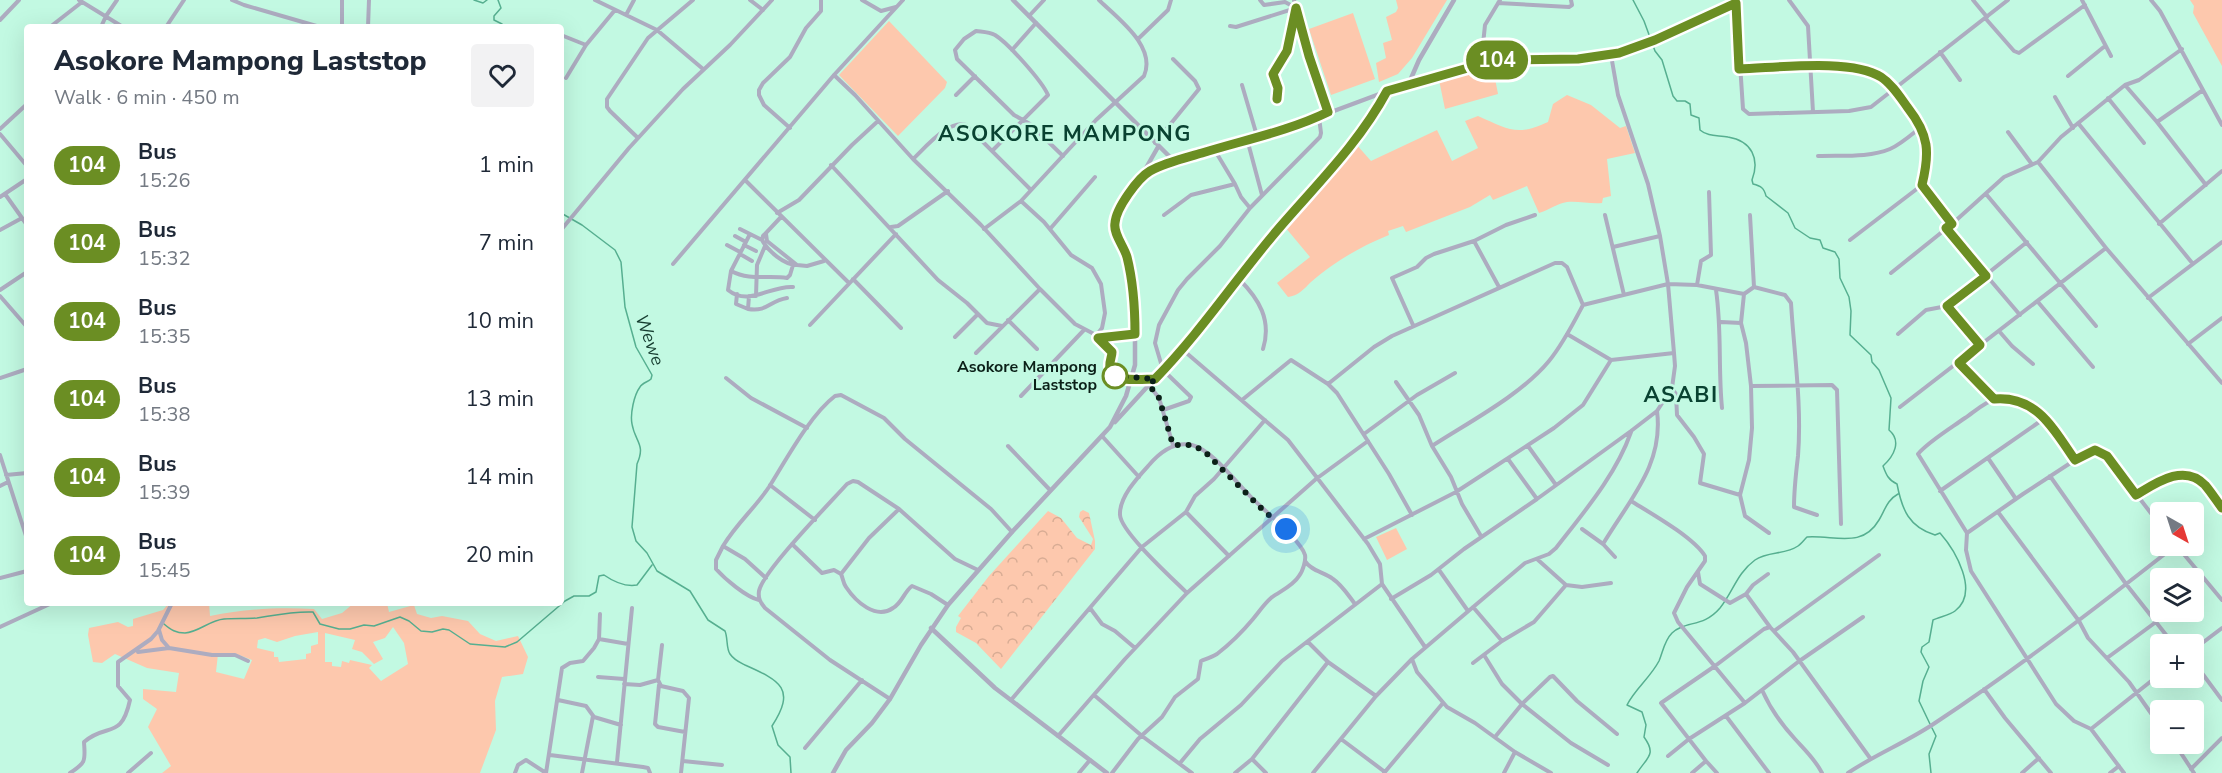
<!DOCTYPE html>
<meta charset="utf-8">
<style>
body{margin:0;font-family:"Nunito Sans",sans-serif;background:#f2f2f3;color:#1f2937;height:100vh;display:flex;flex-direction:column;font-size:22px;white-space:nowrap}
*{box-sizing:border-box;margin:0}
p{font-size:20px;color:#747a83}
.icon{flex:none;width:33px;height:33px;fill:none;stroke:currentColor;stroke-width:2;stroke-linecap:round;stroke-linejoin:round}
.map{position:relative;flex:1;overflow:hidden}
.side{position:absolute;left:24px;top:24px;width:540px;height:582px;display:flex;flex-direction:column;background:#fff;border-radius:6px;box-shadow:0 6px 24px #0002}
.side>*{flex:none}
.badge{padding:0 12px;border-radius:20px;font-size:21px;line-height:39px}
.needle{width:39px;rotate:141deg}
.controls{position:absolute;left:2150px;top:502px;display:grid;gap:12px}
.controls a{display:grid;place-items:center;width:54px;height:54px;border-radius:6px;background:#fff;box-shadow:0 6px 24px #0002;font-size:30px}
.you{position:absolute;width:30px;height:30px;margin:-15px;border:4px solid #fff;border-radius:50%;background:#1a73e8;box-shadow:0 0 0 9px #1a73e833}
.map>.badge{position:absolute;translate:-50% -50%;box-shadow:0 0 0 3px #fff}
.round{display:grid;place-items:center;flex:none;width:63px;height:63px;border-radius:6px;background:#f2f2f3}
.headline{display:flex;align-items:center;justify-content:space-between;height:102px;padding:0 30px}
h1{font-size:28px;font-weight:800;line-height:45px}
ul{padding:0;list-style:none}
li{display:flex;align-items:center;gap:18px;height:78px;padding:0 30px}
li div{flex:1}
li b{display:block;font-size:22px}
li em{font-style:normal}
li .badge{min-width:66px;font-weight:700;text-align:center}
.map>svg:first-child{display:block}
.green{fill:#fdc8ad;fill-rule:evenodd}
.forest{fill:url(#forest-crowns)}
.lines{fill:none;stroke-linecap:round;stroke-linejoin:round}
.stream{stroke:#56af90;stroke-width:1.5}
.minor{stroke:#adacc0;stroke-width:4}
.tertiary{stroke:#adacc0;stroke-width:4.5}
.line-casing{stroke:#fff;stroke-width:14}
.line{stroke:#6b8e23;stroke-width:9}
.walk{stroke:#0b2018;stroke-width:6;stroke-dasharray:0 10.8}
.stop-dot{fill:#fff;stroke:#6b8e23;stroke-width:3}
.labels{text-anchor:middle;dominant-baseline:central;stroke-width:5;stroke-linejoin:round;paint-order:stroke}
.stop-label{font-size:16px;font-weight:bold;fill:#0b2018;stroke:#c2f9e2;text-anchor:end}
.water-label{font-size:18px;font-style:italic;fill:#163d30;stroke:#c2f9e2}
.district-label{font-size:22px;font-weight:bold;letter-spacing:1.5px;fill:#094231;stroke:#c2f9e2}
</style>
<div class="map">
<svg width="2222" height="773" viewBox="0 0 2222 773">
<defs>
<pattern id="forest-crowns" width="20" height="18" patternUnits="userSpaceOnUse" patternTransform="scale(1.5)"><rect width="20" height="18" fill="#fdc8ad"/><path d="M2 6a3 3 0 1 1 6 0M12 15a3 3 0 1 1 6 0" fill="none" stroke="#d8ac94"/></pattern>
</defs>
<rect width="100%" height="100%" fill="#c2f9e2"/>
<!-- green -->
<path class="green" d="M1396,0h51l-35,58 -14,16 -19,8 -3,-19 10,-5 -3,-15 9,-3 -6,-23 10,-5 2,-4z
M2190,0h32v66l-29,-53 1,-7z
M1353,13l22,66 -44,16 -22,-66z
M889,21l58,61 -2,6 -47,48 -59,-61z
M1493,68l5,26 -53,15 -6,-29z
M1567,95l24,10 29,23 6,-2 9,27 -28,6 4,37 -8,2 -1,5c-12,1 -23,-2 -35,-1 -9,1 -18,8 -28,11l-12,-27 -34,14 -3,-5 -20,12 -64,25 -3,-6 -15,5 1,4c-31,13 -52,25 -78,47 -7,7 -13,14 -23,15l-11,-14 33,-26 -25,-30 7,-11 64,-72 15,17 66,-31 15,31 26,-13 -13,-27 13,-5c30,13 38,21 70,6l5,-18z
M1396,528l11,21 -20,11 -11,-23z
M169,603h40l1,13c35,-7 68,-9 104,-7l8,10 20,-6 12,-10h33l2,9 25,-7 3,9 14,4 11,-2 26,5 12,13 16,7 22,-5 10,21 -5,17 -21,3 -7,24 1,29 -16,43h-318l9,-7 -23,-39 9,-18 -14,-10v-10l33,3 3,-19 -32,-5 -32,-14 -13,9 -9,-1 -5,-27 1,-7 29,-6 10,5 5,-1v-7l30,-9zM393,627l11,16 4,21 -27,17 -12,-13 3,-3 -22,-5 -1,3 -7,-2 -1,6 -9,-1v-4h-7v-29l30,7 -3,9 10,3 12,12 9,-5 -10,-17 12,-4zM318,632v12l-7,2v7l-5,1v5l-27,3 -1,-5h-4v-5l-17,-4 1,-8 7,-2 12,4 18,-6zM234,653l18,7 -8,19 -28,-7 2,-18z"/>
<!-- forest -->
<path class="forest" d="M1083,510l6,3 6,28v8l-94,120 -25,-26 -20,-11v-5l5,-9 -3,-2 31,-40 59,-65 13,7 16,20 14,7 2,-6 -14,-22 1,-5z"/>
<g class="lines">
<!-- stream -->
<path class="stream" d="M474,0l9,3 4,-3
M498,0l3,8 -7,8v4l8,4v3
M1633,0l11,21 11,30 7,9 11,36 4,5h8l5,3 1,11 8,3 1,12c8,7 18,5 28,7 24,4 32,22 24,43l1,4c8,2 11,4 13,12l22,17 7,15 15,10 10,2 3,8 12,4 4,7 1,19 9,19 2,14 -1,24 21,20 1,7 7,8 12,28 -2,32c13,11 5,26 -6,36 3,8 5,14 14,18 5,26 12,43 38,51l5,-2c15,17 40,59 15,78 -5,4 -16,6 -22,9l-4,22 -7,5 -1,5 8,15 -6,14 -4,20 11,23
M561,213l21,12 33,25 6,12 4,45 11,40 16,28 -1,4c-3,3 -9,4 -11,8 -6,8 -10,27 -8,37 3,18 14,20 5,40l-5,63 4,14 11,12 10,18 33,20 18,29 17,11c3,7 1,17 5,23 4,6 9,8 15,11 36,16 51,24 27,61l6,19 12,12 1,16
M164,624c7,6 12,9 21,9 14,-1 25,-13 39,-14 11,-1 22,0 33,-1 19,-3 37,-7 56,-6l7,12 19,5h11l14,-4 10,1 26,-9 9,4 12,10 11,1 11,-3 6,1 21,14 35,3 12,-5 48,-41 9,-5h15l7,-4 3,-16 5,-1c10,7 21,12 33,10l15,-20
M1637,773c10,-16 20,-18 7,-36l2,-12 -4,-13 -15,-7c8,-16 23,-27 32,-44 4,-9 5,-20 13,-28 14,-13 31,-5 48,-25 13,-16 17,-35 35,-48 13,-9 30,-5 43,-14 3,-2 6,-6 9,-9 28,-2 55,12 72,-17 6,-10 8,-20 19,-26
M1931,773l-2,-19 7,-18 -4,-8"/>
<!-- minor -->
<path class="minor" d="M79,0l44,27
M232,0l12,5 76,22
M342,0v27
M595,0l62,30 46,39
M750,0l13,10
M862,0l19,11 15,-4
M1294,0l15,56 19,57
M1789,0l19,26 5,86
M1973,0l14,17
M2082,0l29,56
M2151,0l9,11 62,114
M1498,3l71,4 3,-2 -1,-5
M1736,3l7,106 6,5 100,-3 22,-4 137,-107
M626,15l8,-15
M1029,16l15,-16
M1986,19l28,32 5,2 66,-48
M0,20l19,-20
M1230,26l6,1 60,-19 -11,-6 -21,3 -4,-5
M50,27l32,-25
M101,27l5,-11 11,-16
M166,27l18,-27
M368,27l1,-27
M561,35l25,10
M1138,39l30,-29 3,-10
M1012,50l24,-27
M1940,52l20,28
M1481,64l4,-39 15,-25
M1739,69c36,-1 112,-11 142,8 11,7 19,20 27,31 21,27 22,44 14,77l30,39
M834,75l21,20 58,64 68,66 59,64 35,35 19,10 18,20 -2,14 5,8 16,3
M2068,76l37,-30
M566,78l20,-33 29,-35
M1242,85l15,51
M2125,85l32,37 49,63
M956,95l19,-19
M2055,97l18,31
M2108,98l36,45
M1277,99l1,-11 -5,-14 14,-23 9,-42
M2157,122l46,-32
M2078,123l115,141
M790,128l-26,-23 -5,-10v-5l4,-7 27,-26 16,-29 15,-17v-11
M0,129l27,-25
M2008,132l23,31
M0,134l27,32
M638,138l-28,-27 -3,-4v-8l41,-61 45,-38
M1247,139l15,56
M1155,143l44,-54 -4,-8 -22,-22
M1214,149l21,35 6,13 9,11
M992,151l56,-56c-6,-14 -40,-52 -53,-60 -6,-3 -12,-3 -19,-4l-12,8 -9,11 2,9 57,56 16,9 33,32
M1818,156c22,-1 51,2 72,-7 11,-5 21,-14 31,-22
M913,159c12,-11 36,-40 53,-34l65,65
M2038,162l68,86 116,135
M831,165l107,115 29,23 20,20 15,3
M746,181l103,102
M5,194l22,31
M1986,194l110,132
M0,197l27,-18
M1021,201l23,21 27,33 21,13 9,16 4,29 -3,15 -6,8
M777,213l22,-13 53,-55 26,-24
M1164,215l27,-20 44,-11
M1605,215l19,80
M1750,215l4,72 -10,7 -3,29 5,20 5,43 1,42 -3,32 -9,35 5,21 24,17
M781,217l-18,19 -1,4c6,11 22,25 35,25
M2159,224l63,-53
M891,227l7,-1 50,-35
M1946,228l74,87
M740,229l10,5
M984,229l37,-28 75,-81 48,-44c13,-30 -27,-58 -45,-76
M1050,229l45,-52
M0,230l22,-12
M561,230l68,-82 54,-59 47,-44 42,-45
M766,234l1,7 30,24 10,1 17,-5
M735,236l11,6
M762,240l-12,-6 -19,37 -3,19c21,17 43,-5 65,-3
M1850,240l72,-55
M1474,241l25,46
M727,245l13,7
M744,245l12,6
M1613,247l47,-11
M740,254l12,7
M673,264l161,-189 69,-75
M731,271c19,10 37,4 56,7l3,-3 3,-10
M1891,273l61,-49 52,-47 34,-15 23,-25 64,-52 14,-5 43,-31
M853,279l48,49
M1239,279c20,20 33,41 24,70
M1697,285l4,-24 10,-6 -2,-63
M1754,287l31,8 6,8c3,50 11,102 7,153 -2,17 -4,33 -4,51l23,8
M0,290l27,-18
M1716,290c6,41 2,78 6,118
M737,294l-1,10 12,5 1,-13
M0,296l27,31
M756,296l1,-31 8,-19
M2148,298l74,-56
M2038,302l55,65
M1583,305l85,-21 29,1 47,9
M1947,306l33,39
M748,309c20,3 21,-8 39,-11
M1008,320l29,29
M1721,322l20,1
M810,325l86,-91
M1413,325l-21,-47 25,-11 9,-9 8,-4 40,-13 32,-16 29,-10
M1999,331l13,15 21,18
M1567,334l44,26 63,-7
M1898,334l28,-24 21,-4 80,-64
M955,337l23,-23
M1098,338l37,-4
M2188,344l34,-26
M976,353l64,-64
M1959,363l35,35
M0,378l27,-9
M726,378l25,20 56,30
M1396,382l23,33 13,31 19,31 11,27 19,32
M1328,384l46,-37 18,-11 163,-73h7l5,4 16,38c-10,19 -20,39 -34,56 -28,34 -80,61 -117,85
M1149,385l10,13 14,47
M1751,386l81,-1 5,5 4,134
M1672,388l4,6 1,21 17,22 10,17 -4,29 40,12
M1021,396l63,-66
M1242,400l49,-40 37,24 9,9 52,81 23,41
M1900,407l206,-159
M1163,410l26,-9 2,-4 -28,-27 -8,-27 4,-18 19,-35 9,-11 33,-33 30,-38 70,-71 1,-4 -2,-16
M1364,434l53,-39 38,-22
M1102,436l37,41
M1008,446l42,44
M1528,446l28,39
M0,455l27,84
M1988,458l28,41
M1508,459l29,40
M2075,460c-17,-24 -43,-70 -79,-61 -10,2 -22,13 -31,19 -14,10 -37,24 -47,36l49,79 -1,17 5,21 85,133 18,17 17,8 33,44
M6,475l21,-2
M2050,476l76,108 48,61
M770,485l45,35
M0,486l8,-4
M1940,491l105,-73
M2136,495c45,-28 53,-31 86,13
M1631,501c21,13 62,36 74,55v5l-18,26 -13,26 4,9 67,81
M1186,512l43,44
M1998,512l81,109 9,17 41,44 31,44
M1582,529l21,15
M1967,533l56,-39 52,-34 20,-10 12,6 53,69
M1364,539l92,-47 98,-64 29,-23 28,-45
M792,544l30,29 12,-3 7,4c2,4 2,9 5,13 10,15 30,33 47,21 9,-5 11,-16 19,-22l19,8 17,11
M723,546l-7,14v9c9,10 30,28 43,31
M2177,546l45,54
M1615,557l-12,-13c26,-44 61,-79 54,-133
M1537,559l29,26
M1305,561c6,10 19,11 28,18 9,6 15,16 22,25
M1439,570l29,41
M1698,572l2,12 30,19 16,-9
M841,574l28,-36 30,-29
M1768,574l-15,11 -7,9 24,33
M0,578l27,-7
M766,578l-21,-19 -22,-13c14,-23 32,-38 46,-59 17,-27 41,-72 66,-91l6,-1 43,23 21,21 86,70 21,23
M1382,584l43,63
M1391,599l40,-24 33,-26 73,-50 94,-68 26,-20 15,-23 3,-22 -1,-13 -6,-69 -8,-48 -12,-52 -30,-89 -7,-40
M103,604l3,-1
M1473,607l29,34
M1090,608l12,16 13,7 20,17
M0,627l52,-24
M159,630l3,10 7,8
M1774,631l105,-76
M599,639l29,5
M1308,642l20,20 48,34
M662,645l-4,35 3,6 22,5 6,7 -8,75
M2193,650l29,-22
M138,652l31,-4 43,7h23l13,6
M1484,655l18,29 20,20 28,-27 3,-1 24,25 40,33
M2107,658l49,-36
M1412,659l5,13 30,35 28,16 40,29 36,21
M2193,661l29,39
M1473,663l29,-22 32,-19 32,-37 16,2 29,-4
M598,677l26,2
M624,684l16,1 18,-5
M659,685l-4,39 3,3 27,5
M1984,689l21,29 46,55
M1762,690c8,18 19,34 33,49 10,11 20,20 27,34
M1094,695l48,41 50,37
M890,699l-60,-39 -65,-52c-5,-6 -7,-10 -6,-17 4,-20 71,-88 88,-107l6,-3 5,1 41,27 56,50 23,11
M558,700l28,6 8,11 27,8
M1011,700l131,-153 44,-35 9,-16 19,-17 51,-59
M1726,716l43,57
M2091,729l69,-55
M1058,736l67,-77 62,-66 129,-114 52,-38
M1495,737l27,-33 49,39 37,22
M1341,739l44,33
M2175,744l19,29
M805,748l57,-68
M550,755l93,12 5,1 2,5
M1668,756l21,-17 56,-36 53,-41 65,-45
M1252,759l14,14
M683,761l39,4
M1706,761l-45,-58 54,-37 49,-37 6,-2 23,25 77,106
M617,762l15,-154
M1180,763l20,-24 41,-34 41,-44 100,-77 -2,-20 -12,-20 -80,-104 -105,-90
M2191,769l31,-31
M70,773c17,-11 15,-13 14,-31 23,-20 37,-1 46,-42l-12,-14v-24l33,-23 7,-8 14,-28
M128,773l23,-20
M515,773l3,-8 8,-5 20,13
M546,773l16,-105 8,-5 13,-2 11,-13 5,-9 1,-25
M582,773l11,-57
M1079,773l11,-13
M1112,773l26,-34 24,-22 13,-20 23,-18 3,-18c5,-2 11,-4 16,-7 13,-10 26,-23 36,-35 6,-7 11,-15 18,-21 9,-7 22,-12 28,-22 4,-5 7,-16 6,-21 -4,-15 -44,-47 -56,-60 -14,-14 -37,-45 -57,-50 -18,-4 -32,7 -43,20 -11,12 -30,32 -29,50 1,17 53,64 67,78
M1235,773l17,-14 76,-97
M1313,773l63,-77 36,-37 113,-96 24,-9 7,-6c28,-36 60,-73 75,-116
M1384,773l59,-70
M1504,773l11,-21
M1692,773l14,-12 11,12
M1848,773c28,-19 59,-31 87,-50 83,-55 162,-116 240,-177
M2022,773l17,-15
M2110,773l9,-7"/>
<!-- tertiary -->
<path class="tertiary" d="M1013,0l161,161
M1409,83l10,-23 35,-60
M1142,175l16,-28
M1132,379h22
M1115,422l87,-95 78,-100 69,-78 23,-31 15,-27
M931,628l64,60 112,85
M833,773l13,-23 26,-27 18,-24 31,-54 27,-40 64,-73 98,-105 16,-31 9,-31v-38l-8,-68 -10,-25 -2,-12 7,-15 19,-29 10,-8 23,-9 133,-40 102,-38 87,-23 82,-1 41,-6 29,-10 82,-37 6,-3v-3"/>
</g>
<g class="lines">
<defs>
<path id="line" d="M1277,99l1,-11 -5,-14 14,-23 9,-43 13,48 19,56c-39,19 -84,28 -126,41 -17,5 -36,9 -52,18 -12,7 -34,37 -35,52 -2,11 9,23 12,34 6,24 8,53 8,77l-37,4 14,14c0,5 -3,10 -2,15 3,17 32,12 45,12 46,-47 82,-102 125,-152 38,-44 79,-84 107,-136l109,-31 82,-1 41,-6 36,-13 81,-37 3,66c37,-1 112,-11 142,8 11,7 19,20 27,31 21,27 22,44 14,77l30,39 -6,4 40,48 -39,30 33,39 -21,18 35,36c43,-4 60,31 81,61l20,-10 12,6 29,39c20,-12 48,-32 69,-10 6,7 11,15 17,23"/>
</defs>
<!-- line casing -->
<use href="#line" class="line-casing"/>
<!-- line -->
<use href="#line" class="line"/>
<!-- walk -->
<path class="walk" d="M1115,376l40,3 -6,6 10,13 14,47h19l12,6 61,61 21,17"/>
</g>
<!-- markers -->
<circle class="stop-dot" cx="1115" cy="376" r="12"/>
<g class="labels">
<!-- stop labels -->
<g class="stop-label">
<text x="1097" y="367">Asokore Mampong<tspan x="1097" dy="18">Laststop</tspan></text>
</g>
<!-- water labels -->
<g class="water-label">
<text transform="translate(650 340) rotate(70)">Wewe</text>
</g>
<!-- district labels -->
<g class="district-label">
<text x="1065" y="134">ASOKORE MAMPONG</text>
<text x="1681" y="395">ASABI</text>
</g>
</g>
</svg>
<div class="controls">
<a><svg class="needle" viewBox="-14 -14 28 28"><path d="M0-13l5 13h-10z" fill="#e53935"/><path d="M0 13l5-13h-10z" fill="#747a83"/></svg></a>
<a><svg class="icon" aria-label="layers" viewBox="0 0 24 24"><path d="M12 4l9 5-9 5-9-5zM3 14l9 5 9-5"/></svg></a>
<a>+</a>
<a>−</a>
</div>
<div class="you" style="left:1286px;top:529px"></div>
<b class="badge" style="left:1497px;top:60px;background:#6b8e23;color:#fff">104</b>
<section class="side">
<div class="headline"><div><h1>Asokore Mampong Laststop</h1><p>Walk · 6 min · 450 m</p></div><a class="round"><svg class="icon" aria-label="heart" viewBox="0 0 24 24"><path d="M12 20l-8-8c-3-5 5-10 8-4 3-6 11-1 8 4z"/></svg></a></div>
<ul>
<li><span class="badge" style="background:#6b8e23;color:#fff">104</span><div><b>Bus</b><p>15:26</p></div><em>1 min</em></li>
<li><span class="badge" style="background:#6b8e23;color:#fff">104</span><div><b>Bus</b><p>15:32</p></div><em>7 min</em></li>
<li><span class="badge" style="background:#6b8e23;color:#fff">104</span><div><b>Bus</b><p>15:35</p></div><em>10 min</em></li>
<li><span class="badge" style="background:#6b8e23;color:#fff">104</span><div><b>Bus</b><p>15:38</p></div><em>13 min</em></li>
<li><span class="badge" style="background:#6b8e23;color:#fff">104</span><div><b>Bus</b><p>15:39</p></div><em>14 min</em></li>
<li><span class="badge" style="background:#6b8e23;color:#fff">104</span><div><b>Bus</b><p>15:45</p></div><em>20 min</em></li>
</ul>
</section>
</div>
